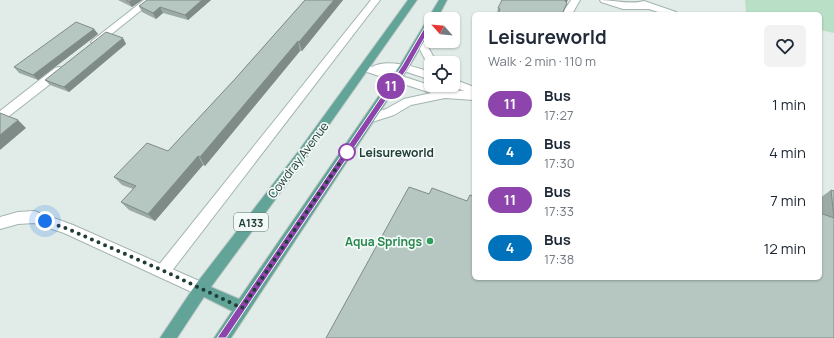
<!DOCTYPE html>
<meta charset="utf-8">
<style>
body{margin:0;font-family:Manrope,sans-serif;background:#f2f2f3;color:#1f2937;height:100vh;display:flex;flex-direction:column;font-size:15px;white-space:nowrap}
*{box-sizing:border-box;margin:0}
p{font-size:13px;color:#747a83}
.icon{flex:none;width:22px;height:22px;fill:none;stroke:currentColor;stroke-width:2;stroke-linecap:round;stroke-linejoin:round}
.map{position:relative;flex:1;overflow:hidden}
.drawer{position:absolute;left:472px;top:12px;width:350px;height:268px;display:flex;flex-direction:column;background:#fff;border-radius:6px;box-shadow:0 1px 3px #0004}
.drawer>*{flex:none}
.badge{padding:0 8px;border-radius:13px;font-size:14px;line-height:26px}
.needle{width:26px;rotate:297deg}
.fabs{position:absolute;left:424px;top:12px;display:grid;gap:8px}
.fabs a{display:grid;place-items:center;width:36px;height:36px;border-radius:6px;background:#fff;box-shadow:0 1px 3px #0004;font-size:20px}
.you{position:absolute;width:20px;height:20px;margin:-10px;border:3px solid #fff;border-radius:50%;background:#1a73e8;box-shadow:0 0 0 6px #1a73e833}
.map>.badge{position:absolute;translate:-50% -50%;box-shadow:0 0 0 2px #fff}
.round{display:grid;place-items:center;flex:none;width:42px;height:42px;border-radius:6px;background:#f2f2f3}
.headline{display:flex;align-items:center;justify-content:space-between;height:68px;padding:0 16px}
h1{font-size:19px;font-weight:700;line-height:30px}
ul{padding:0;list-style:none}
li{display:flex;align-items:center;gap:12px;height:48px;padding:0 16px}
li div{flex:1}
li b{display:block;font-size:15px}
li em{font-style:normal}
li .badge{min-width:44px;font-weight:700;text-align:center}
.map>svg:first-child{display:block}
.green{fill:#b9dfc6}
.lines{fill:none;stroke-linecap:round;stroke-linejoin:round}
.lane-casing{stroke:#a3b4b0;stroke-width:2}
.street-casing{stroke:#a3b4b0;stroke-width:2}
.primary-casing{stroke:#c1c9c7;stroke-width:2}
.lane{fill:#fff;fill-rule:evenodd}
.street{fill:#fff;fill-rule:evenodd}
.primary{fill:#63a499;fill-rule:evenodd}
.wall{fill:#9daba6}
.shaded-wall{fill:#7f8b87}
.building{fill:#b6c7c1;stroke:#7f8b87}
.line{fill:#8e44ad;stroke:#fff}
.walk{stroke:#203e38;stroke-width:4;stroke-dasharray:0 7.2}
.stop-dot{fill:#fff;stroke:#8e44ad;stroke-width:2}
.leisure-dot{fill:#2e9e5b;stroke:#f2f9f6;stroke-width:1.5}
.labels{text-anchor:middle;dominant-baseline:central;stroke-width:3.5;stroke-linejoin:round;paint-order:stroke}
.shield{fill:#f2f9f6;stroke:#5f7671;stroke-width:1}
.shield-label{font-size:11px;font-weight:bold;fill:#203e38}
.stop-label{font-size:12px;font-weight:bold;fill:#203e38;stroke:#f2f9f6;text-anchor:start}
.street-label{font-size:12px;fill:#203e38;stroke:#f2f9f6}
.leisure-label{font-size:12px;font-weight:bold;fill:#27864d;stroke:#f2f9f6;text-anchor:end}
</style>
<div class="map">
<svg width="834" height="338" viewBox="0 0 834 338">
<rect width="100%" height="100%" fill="#e1ece8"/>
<!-- green -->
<path class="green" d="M745,0h89v33l-14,-3v-16h-71l-3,-1z"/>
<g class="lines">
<defs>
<path id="lane" d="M571,0h9l-8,14h-10z
M600,0c15,0 29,5 44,1l32,11 2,2h-14l-15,-5h-26l-22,-7z
M420,37l3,1 14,25h-6v3l-4,-3 -12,-23z
M365,64l7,3c14,-9 44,0 59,5v8l-27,-9h-18l59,19 20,1 -16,-5 4,-1v-6l21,8v13l-29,-2 -34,7 -17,10 -25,8 -4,-1 -2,-3 2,-3 21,-7 18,-10 27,-6 -70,-23 -1,-2 1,-2z
M34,211l39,14 133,59 2,5 -2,5 -5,2 -5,-2 -132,-61 -30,-10 -16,1 -18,5v-12l18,-5z"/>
<path id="street" d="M144,0h10l-55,44h-6l-2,-2 2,-2z
M371,0h9l-212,276 -5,2 -5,-2 -2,-5 2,-5z
M59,67l4,1 1,3 -1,3 -59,46 -4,1v-10l55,-43z"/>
<path id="primary" d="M408,0h9l-112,159 -94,128 28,12 161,-234 39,-65h8l-10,19h-6v10l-23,40 -177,269h-17l18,-27 -28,-14 -27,41h-17l36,-54 101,-131z"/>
</defs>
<!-- lane casing -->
<use href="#lane" class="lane-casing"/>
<!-- street casing -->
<use href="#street" class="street-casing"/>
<!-- primary casing -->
<use href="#primary" class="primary-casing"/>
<!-- lane -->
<use href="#lane" class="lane"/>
<!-- street -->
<use href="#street" class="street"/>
<!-- primary -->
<use href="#primary" class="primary"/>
</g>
<!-- wall -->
<path class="wall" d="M118,0h24l-10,7z
M211,0l-23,20 -25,-7 -7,6 -14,-7 -3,-6z
M305,0h38l-41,51h-2l-95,115 -2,-1 -48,56 -26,-11 -8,-8 12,-13 -11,-4 -8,-8 54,-26 67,-72z
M567,3l-4,11h-66l1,-6z
M94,29l4,5 -60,46 -19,-7 -5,-6z
M123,38l3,6 -57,48 -19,-7 -5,-5z
M831,190l3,1v147l-360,-60h346v-80z"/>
<!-- shaded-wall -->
<path class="shaded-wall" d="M132,0h10l-10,7 -3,-5z
M202,0h9l-23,20 -3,-5z
M334,0h9l-41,51 -3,-9z
M565,0h3l-7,13z
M160,7l3,6 -7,6 -3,-6z
M94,29l4,5 -60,46 -5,-5z
M123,38l3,6 -57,48 -5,-5z
M298,41l2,10 -95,115 -5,-9z
M18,120l8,8 -26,22v-15z
M198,156l5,9 -48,56 -7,-7z"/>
<!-- building -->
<path class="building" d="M126,0h6l-3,2z
M147,0h55l-17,15 -25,-8 -7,6 -14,-7z
M305,0h29l-35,42 -1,-1 -98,116 -2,-1 -50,58 -27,-12 15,-16 -22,-9 33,-34 21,8 67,-72z
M502,0h63v1l2,2 -5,11h-64l2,-5 -2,-1z
M76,22l18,7 -61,46 -19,-8z
M106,32l17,6 -59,49 -19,-7z
M0,113l18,7 -18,15z
M409,187l20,7 3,-6 35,13 3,-6 4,1v82h346v-65l14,5 -3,-28 3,1v147h-508z"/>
<!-- line -->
<path class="line" d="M429,20l5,1 -27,48 -181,269h-9l2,-3 183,-269z"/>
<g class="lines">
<!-- walk -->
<path class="walk" d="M45,221l23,8 96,42 78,37 105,-156"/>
</g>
<!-- markers -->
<circle class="stop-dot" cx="347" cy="152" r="8"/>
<circle class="leisure-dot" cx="430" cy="241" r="4"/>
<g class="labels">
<!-- shield labels -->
<rect class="shield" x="234" y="213" width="34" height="18" rx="3"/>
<g class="shield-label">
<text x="251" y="222">A133</text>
</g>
<!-- stop labels -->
<g class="stop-label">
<text x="359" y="152">Leisureworld</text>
</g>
<!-- street labels -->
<g class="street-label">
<text transform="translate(298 160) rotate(-53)">Cowdray Avenue</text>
</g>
<!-- leisure labels -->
<g class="leisure-label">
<text x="422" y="241">Aqua Springs</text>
</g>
</g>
</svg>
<div class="fabs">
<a><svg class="needle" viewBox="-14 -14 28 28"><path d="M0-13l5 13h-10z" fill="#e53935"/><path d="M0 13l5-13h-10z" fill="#747a83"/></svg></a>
<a><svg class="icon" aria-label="locate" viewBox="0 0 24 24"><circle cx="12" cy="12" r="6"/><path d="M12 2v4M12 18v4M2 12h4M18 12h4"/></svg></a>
</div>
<div class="you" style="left:45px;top:221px"></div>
<b class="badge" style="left:391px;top:86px;background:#8e44ad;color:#fff">11</b>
<section class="drawer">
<div class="headline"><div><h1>Leisureworld</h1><p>Walk · 2 min · 110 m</p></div><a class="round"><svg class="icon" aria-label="heart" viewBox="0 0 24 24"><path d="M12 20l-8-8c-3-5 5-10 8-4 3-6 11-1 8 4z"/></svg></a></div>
<ul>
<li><span class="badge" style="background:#8e44ad;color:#fff">11</span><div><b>Bus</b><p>17:27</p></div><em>1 min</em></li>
<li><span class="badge" style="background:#0072bc;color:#fff">4</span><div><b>Bus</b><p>17:30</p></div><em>4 min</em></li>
<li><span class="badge" style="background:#8e44ad;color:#fff">11</span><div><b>Bus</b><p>17:33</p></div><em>7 min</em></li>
<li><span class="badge" style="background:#0072bc;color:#fff">4</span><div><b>Bus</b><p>17:38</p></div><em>12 min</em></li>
</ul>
</section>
</div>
